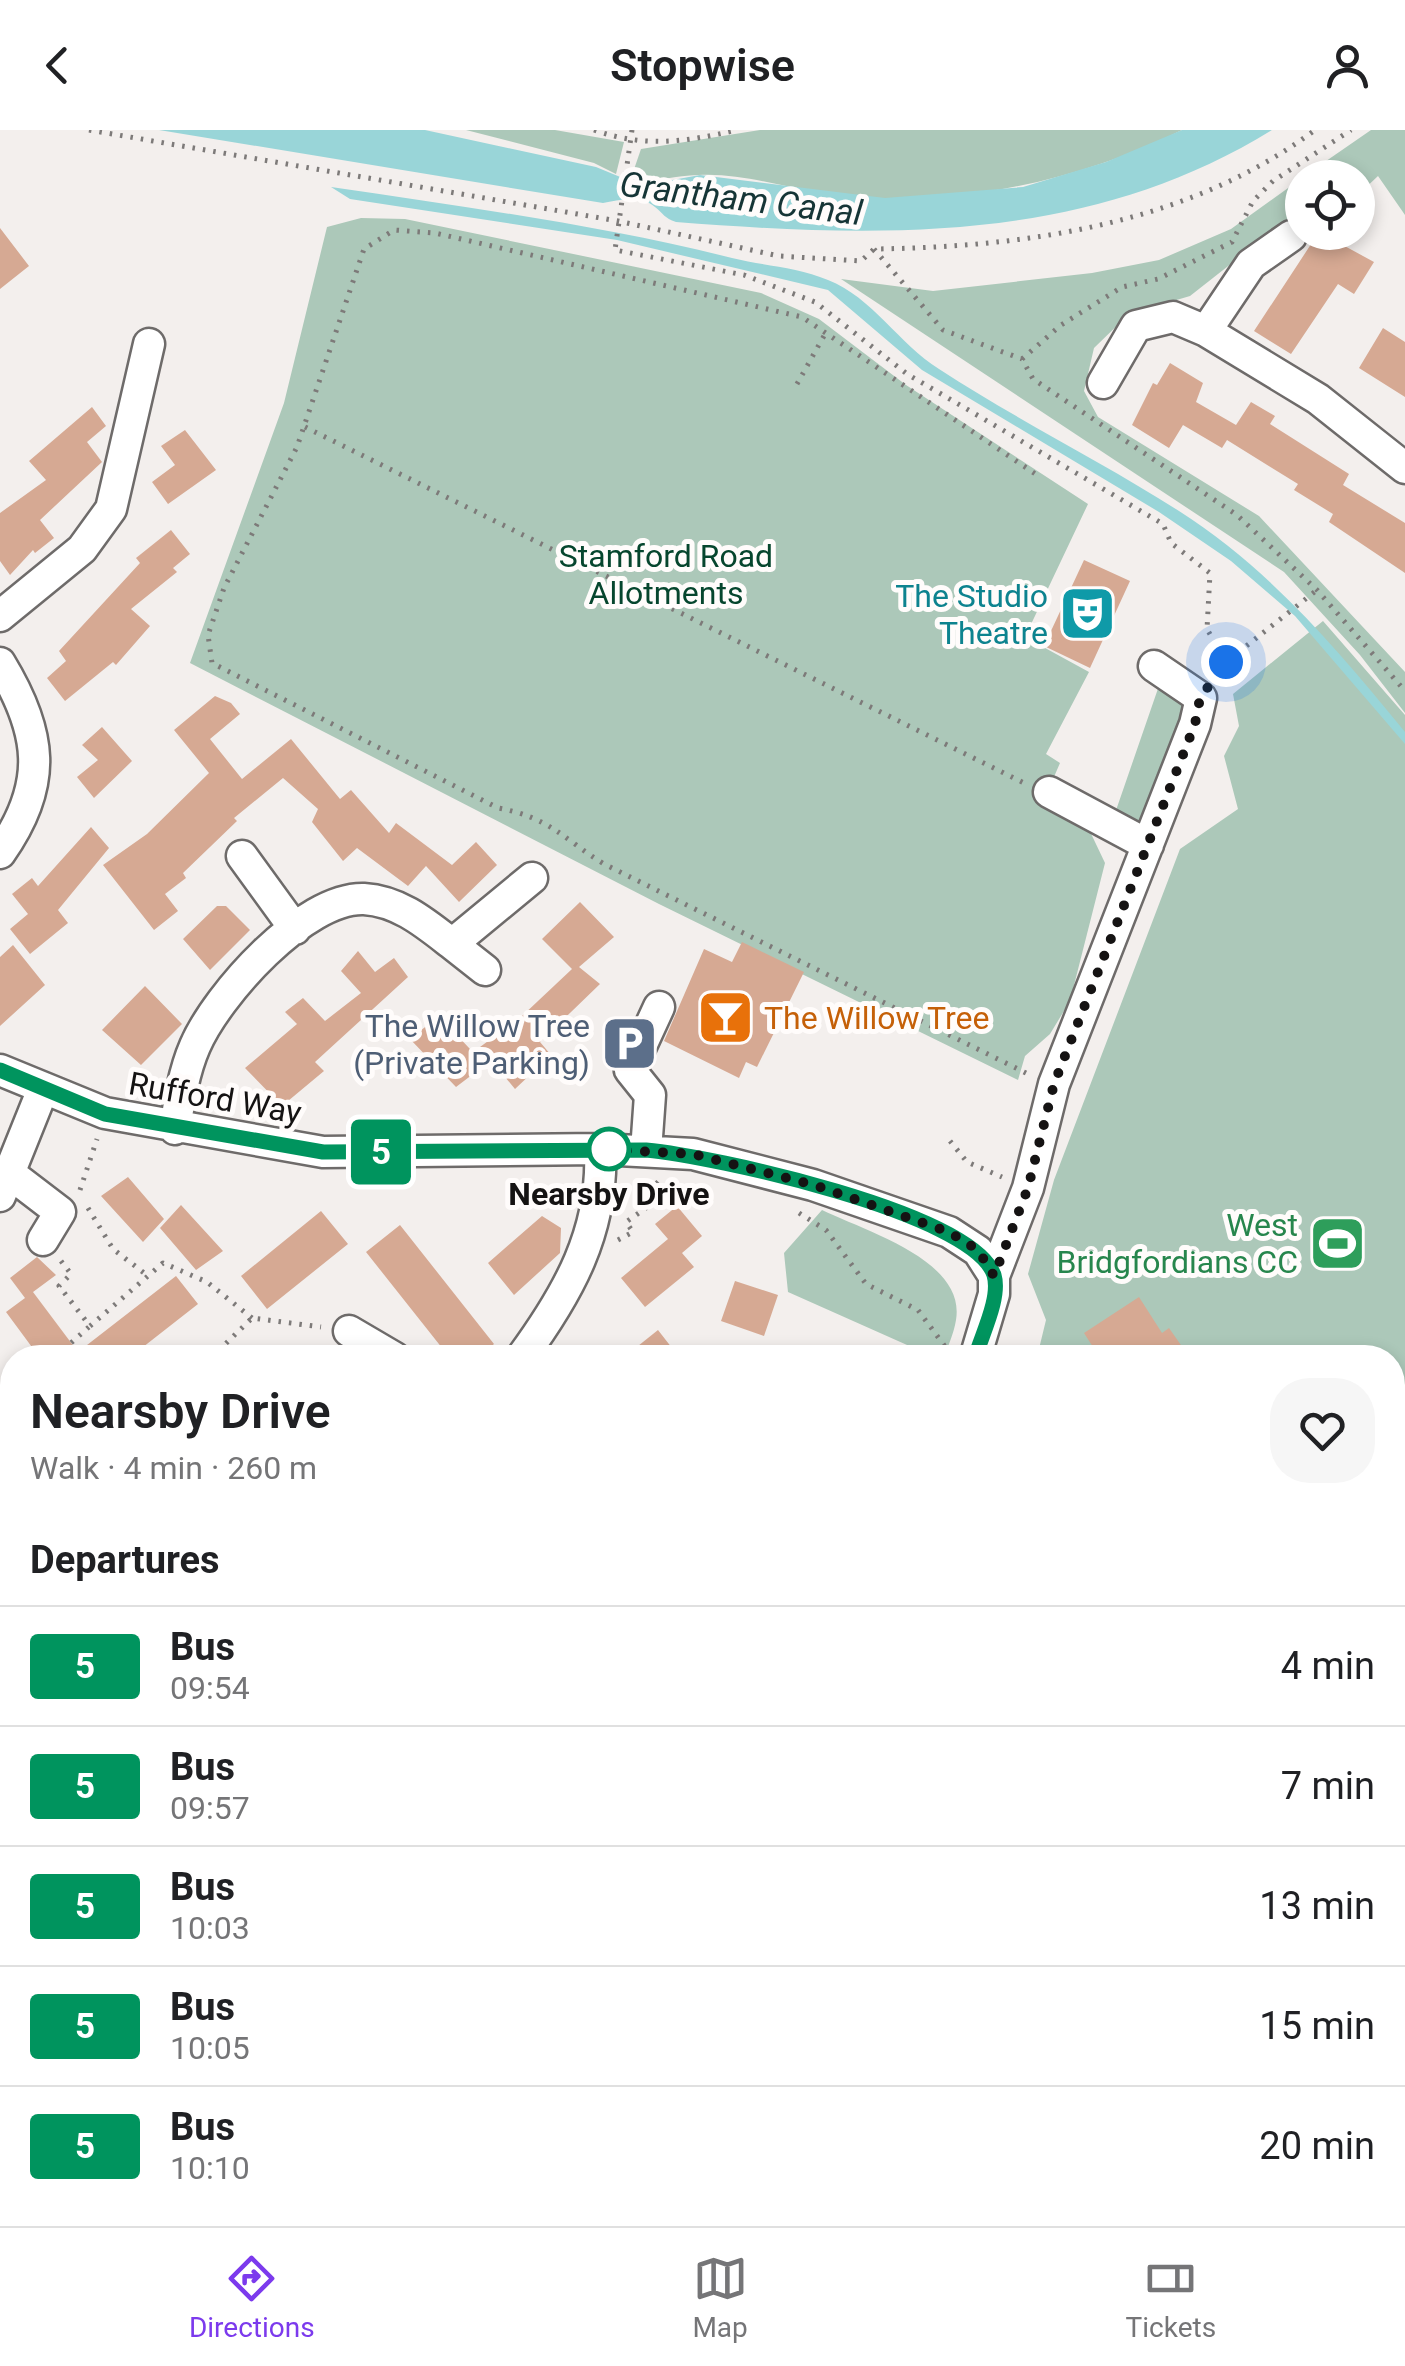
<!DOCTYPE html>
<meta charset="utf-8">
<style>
body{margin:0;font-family:Roboto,sans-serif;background:#f6f6f6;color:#202124;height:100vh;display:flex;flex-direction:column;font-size:38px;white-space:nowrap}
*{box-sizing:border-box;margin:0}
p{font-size:32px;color:#757577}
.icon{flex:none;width:55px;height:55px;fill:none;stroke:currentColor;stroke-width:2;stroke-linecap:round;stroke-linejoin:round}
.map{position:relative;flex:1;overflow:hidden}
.details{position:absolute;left:0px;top:1215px;width:1405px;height:882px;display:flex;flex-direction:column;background:#fff;border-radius:40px 40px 0 0;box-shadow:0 5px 15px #0003}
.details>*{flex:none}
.badge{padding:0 20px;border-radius:8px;font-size:35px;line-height:65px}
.controls{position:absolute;left:1285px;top:30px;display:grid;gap:20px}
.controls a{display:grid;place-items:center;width:90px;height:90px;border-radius:50%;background:#fff;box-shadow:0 5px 15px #0003;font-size:50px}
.you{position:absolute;width:50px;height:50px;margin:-25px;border:8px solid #fff;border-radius:50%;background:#1a73e8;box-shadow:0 0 0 15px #1a73e833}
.map>.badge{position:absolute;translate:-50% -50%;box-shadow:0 0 0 5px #fff}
h2{padding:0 30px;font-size:38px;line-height:90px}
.round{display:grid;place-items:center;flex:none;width:105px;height:105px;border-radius:40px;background:#f6f6f6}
.overview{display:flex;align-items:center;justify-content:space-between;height:170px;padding:0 30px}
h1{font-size:48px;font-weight:600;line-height:75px}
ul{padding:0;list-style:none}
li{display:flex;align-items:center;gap:30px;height:120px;padding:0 30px;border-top:2px solid #e0e0e0}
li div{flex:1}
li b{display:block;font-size:38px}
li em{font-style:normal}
li .badge{min-width:110px;font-weight:700;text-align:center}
header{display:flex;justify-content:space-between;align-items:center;height:130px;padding:0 30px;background:#fff;font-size:45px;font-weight:600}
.menu{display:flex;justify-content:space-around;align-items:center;height:140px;border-top:2px solid #e0e0e0;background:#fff;font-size:28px;color:#757577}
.menu a{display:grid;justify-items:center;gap:5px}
.menu .active{color:#7c3aed}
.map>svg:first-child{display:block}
.green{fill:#acc8b9}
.water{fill:#99d5d8}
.building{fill:#d6a993}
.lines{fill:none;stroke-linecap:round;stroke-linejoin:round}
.minor-casing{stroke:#6e6b6a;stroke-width:35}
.path{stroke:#7d7a79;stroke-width:5;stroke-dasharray:2.5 8;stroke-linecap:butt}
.minor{stroke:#fff;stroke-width:30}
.line-casing{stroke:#fff;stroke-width:22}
.line{stroke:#00945e;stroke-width:15}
.walk{stroke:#151313;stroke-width:10;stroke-dasharray:0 18}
.stop-dot{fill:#fff;stroke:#00945e;stroke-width:5}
.labels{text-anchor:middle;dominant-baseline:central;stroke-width:10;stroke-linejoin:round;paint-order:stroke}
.park-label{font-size:32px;fill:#06462e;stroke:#fffcfb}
.culture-label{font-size:32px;fill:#0d838f;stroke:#fffcfb;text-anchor:end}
.food-label{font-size:32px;fill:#c56008;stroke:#fffcfb;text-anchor:start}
.service-label{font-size:32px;fill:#4e5e75;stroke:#fffcfb;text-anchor:end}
.street-label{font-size:32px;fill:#151313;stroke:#fffcfb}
.stop-label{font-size:32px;font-weight:bold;fill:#151313;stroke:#fffcfb}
.leisure-label{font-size:32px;fill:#27864d;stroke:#fffcfb;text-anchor:end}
.water-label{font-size:35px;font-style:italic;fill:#163536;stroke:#fffcfb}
</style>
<header><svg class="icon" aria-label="back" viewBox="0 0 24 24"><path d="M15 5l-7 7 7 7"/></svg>Stopwise<svg class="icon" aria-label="person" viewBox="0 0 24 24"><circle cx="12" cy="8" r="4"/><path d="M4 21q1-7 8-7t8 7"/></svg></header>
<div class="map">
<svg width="1405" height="2096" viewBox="0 0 1405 2096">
<rect width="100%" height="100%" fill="#f3efed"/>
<!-- green -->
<path class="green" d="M466,0h89l69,12 -8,32 -22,-11z
M760,0h422c-102,51 -218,75 -333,67 -49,-4 -102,-25 -151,-22 -24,1 -44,7 -68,6l11,-32z
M1371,0h34v85l-27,-39 -20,19v-17l-55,-1z
M1302,48v30l-112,88 -61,18 -35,34 -10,43 14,26 161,99 146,156v41l-45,-58 -76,-83 -443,-293 92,12 159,-18 67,-13 72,-31z
M361,88l44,1 356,74 58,26 87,66 182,119 -63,133 64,35 -43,82 14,9 -16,37 41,21 20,42 -35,138 -20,33 -25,22 -7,24 -359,-176 -469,-241 94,-260 43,-176z
M1323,491l82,94v834l-12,-4 -1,-187 -355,-1 9,-37 -18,-46 26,-94 126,-331 58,-40 -14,-53 15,-30 -6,-32z
M1162,547c5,5 14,11 17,17 17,28 -25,104 -41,129l-25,-4z
M822,1080c43,21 144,50 134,110 -2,13 -8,26 -12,37h-10l-146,-65 -4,-39z
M12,1905v180h448l-4,11h-456v-168z"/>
<!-- water -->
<path class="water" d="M159,0h266l171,37 34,14 26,2 44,-8 185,23 138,-11 83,-25 76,-32h90c-185,114 -388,108 -596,92 -12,-4 -12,-8 -21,-15 -14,-12 -36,-7 -52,-4z
M331,57c135,20 269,38 401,71 32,8 65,9 96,22 44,17 71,64 111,89 78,51 162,92 240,142 91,58 159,139 226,221v12l-110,-128 -64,-55 -72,-49 -237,-142 -94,-80 -211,-50 -267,-41z"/>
<!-- building -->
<path class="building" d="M0,98l29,38 -29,23z
M1319,102l55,30 -20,32 -16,-10 -47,70 -37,-23z
M1383,198l22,14v55l-46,-29z
M1170,233l33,20 -7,19 40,23 15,-23 24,14 -5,8 79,50 -6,11 62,38v50l-76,-51 4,-8 -39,-24 4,-6 -71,-44 -5,8 -39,-23 -14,23 -37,-23 21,-42 4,2z
M92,277l14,19 -19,16 15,20 -62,58 14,18 -19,15 -2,-3 -23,25 -10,-14v-48l46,-33 -17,-19z
M185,300l31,40 -48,34 -16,-22 23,-17 -14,-19z
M171,400l19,24 -17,14 4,4 -46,37 19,17 -34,39 -3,-3 -48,39 -18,-23 19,-17 -7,-10 81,-88 -4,-5z
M1084,430l46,21 -40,87 -46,-22z
M215,566l16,7 9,11 -30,25 32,40 49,-40 49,60 11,-9 38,43 7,-10 56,42 24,-23 21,23 -38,37 -33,-36 -18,20 -51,-38 -14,13 -31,-39 6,-13 -35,-31 -49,40 3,3 -54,52 3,5 -21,16 13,17 -24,19 -51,-65 44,-31 62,-61 -35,-43z
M102,597l30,34 -38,37 -17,-21 21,-17 -16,-15z
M91,697l18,21 -51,62 10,13 -38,31 -20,-25 18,-15 -16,-20 20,-16 6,8z
M580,772l34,35 -35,30 21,17 -60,58 11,13 -36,34 -35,-42 41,-30 51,-48 -30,-30z
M217,776h9l24,24 -40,40 -27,-31z
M742,812l62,30 -47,95 -11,-5 -7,16 -75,-37 40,-92 28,13z
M13,815l32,40 -45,41v-69z
M358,821l17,21 19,-14 14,19 -93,85 9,9 -42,35 -37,-38 52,-44 -12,-12 18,-14 22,23 36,-28 -20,-22z
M145,856l37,38 -41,41 -39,-35z
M439,886l46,49 -29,22 -46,-48z
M128,1047l36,42 -21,23 -42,-46z
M181,1075l42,46 -27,19 -36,-42z
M677,1076l25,30 -20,17 12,14 -49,40 -24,-29 47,-39 -13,-15z
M321,1081l27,33 -81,65 -26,-33z
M542,1086l19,12 -1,25 -46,42 -26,-32z
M400,1095l94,119 -16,14h-28l-84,-106z
M37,1127l19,18 -23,17 45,60 98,-76 22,28 -69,54h-89l-34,-46 19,-14 -15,-20z
M735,1151l43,14 -14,41 -43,-15z
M1139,1167l23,36 7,-5 14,20 -8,5 3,5h-78l-16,-25z
M658,1200l14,18 -12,10h-37z"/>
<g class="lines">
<defs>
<path id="minor" d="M1206,201l112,68 87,69
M1103,253l33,-57 37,-9 33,14 45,-67 40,-28
M0,486l82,-67 29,-40 38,-165
M0,533c42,69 49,121 0,190
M1049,662l99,53
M242,726l53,73
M452,814l33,26
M0,940l105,43 218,39 277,-3 93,5 120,31 136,47 29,19 16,25
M175,999c4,-27 9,-58 20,-83 22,-51 109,-149 169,-147 35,2 61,24 88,45l80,-66
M646,1021l4,-56 -20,-25 29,-63
M9,1043l51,39 -17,28
M0,1066l43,-107
M349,1201l46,27
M521,1228c47,-64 83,-127 79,-209
M975,1228l19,-64v-18l34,-88 26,-104 141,-360 6,-26 -47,-32
M0,1375l12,39
M0,1624l12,-28
M1392,1947l13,2
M698,2096l4,-11"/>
</defs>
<!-- minor casing -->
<use href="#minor" class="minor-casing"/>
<!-- path -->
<path class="path" d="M89,0l529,91 161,35 82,5 13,-12c153,-2 315,-25 441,-119
M594,0c51,18 91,12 143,0
M632,0l-17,120 129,25 71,27 92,72 256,150 8,19 39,30 -3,56 19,33
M874,119l69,81 79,29 11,20 204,136 80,75 88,101
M1022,229l39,-34 61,-38 36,-8 74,-37 21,-41 20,-20 78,-51
M797,254l28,-50
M305,297l719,356
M1217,545l9,-13 91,-72
M1026,943l-422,-209c-42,-26 -53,-46 -106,-56l-286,-145 -4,-28 16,-47 73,-141 67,-198 30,-19 41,3 367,84 235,158
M950,1011l17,21 35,15
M80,1060l17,-51
M88,1078l25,41 35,27
M799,1083l27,17 40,54 52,26 31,42
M618,1110l15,-8 -7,-10 20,-14 -3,-11 17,-17
M61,1131l10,13 -12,12 31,40 73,-63 44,19 45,36
M69,1228l-6,-8 27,-24
M211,1228l41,-40 69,9
M0,1903l12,-24
M0,1978l12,6
M197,2085l20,11"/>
<!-- minor -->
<use href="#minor" class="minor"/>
</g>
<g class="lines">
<defs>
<path id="line" d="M0,940l105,44 218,38 323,-2c65,6 327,62 348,125 7,23 -13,61 -19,83"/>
</defs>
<!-- line casing -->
<use href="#line" class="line-casing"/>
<!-- line -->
<use href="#line" class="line"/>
<!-- walk -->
<path class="walk" d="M609,1019h-9l93,5 121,31 135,47 29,18 16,26 34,-88 26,-104 141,-360 5,-26 26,-36"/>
</g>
<!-- icons -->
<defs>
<symbol id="theatre-square" viewBox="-11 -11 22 22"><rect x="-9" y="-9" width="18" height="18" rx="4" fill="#0f9aa8" stroke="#fffcfb"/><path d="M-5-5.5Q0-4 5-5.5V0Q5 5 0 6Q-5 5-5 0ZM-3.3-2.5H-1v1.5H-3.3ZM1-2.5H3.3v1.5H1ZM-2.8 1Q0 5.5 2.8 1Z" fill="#fff"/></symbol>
<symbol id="bar-square" viewBox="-11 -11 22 22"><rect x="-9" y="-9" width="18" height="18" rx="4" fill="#e8710a" stroke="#fffcfb"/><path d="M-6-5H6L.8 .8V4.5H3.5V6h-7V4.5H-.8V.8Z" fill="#fff"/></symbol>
<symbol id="parking-square" viewBox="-11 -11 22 22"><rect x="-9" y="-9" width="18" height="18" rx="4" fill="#5c6f8a" stroke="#fffcfb"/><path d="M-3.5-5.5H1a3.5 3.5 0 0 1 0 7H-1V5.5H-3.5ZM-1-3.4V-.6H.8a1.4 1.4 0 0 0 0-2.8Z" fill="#fff"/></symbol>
<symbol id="stadium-square" viewBox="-11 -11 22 22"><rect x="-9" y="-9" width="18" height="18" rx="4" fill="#2e9e5b" stroke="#fffcfb"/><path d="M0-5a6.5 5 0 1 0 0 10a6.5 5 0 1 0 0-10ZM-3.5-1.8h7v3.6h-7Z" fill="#fff"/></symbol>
</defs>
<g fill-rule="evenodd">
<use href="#theatre-square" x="1056" y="452" width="63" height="63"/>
<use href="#bar-square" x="694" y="856" width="63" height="63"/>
<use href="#parking-square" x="598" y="882" width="63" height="63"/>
<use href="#stadium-square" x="1306" y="1082" width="63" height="63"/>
</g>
<!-- markers -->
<circle class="stop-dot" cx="609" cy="1019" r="20"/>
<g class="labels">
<!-- park labels -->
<g class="park-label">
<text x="666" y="426">Stamford Road<tspan x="666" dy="37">Allotments</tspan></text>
</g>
<!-- culture labels -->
<g class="culture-label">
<text x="1048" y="466">The Studio<tspan x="1048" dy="37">Theatre</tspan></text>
</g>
<!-- food labels -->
<g class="food-label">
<text x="764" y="888">The Willow Tree</text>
</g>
<!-- service labels -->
<g class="service-label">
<text x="590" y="896">The Willow Tree<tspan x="590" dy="37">(Private Parking)</tspan></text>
</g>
<!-- street labels -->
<g class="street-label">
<text transform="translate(215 968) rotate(10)">Rufford Way</text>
</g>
<!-- stop labels -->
<g class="stop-label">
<text x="609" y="1064">Nearsby Drive</text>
</g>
<!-- leisure labels -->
<g class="leisure-label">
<text x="1298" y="1095">West<tspan x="1298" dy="37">Bridgfordians CC</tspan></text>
</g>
<!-- water labels -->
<g class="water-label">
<text transform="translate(741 69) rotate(7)">Grantham Canal</text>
</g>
</g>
</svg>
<div class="controls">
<a><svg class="icon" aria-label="locate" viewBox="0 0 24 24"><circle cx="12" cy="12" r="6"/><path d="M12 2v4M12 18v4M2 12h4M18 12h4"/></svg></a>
</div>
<div class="you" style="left:1226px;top:532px"></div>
<b class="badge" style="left:381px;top:1022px;background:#00945e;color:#fff">5</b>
<section class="details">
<div class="overview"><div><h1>Nearsby Drive</h1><p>Walk · 4 min · 260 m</p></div><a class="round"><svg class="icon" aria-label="heart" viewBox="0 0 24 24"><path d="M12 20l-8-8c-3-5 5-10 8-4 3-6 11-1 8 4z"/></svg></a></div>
<h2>Departures</h2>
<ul>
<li><span class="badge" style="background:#00945e;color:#fff">5</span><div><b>Bus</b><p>09:54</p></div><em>4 min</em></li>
<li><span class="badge" style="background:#00945e;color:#fff">5</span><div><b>Bus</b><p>09:57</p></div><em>7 min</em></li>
<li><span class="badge" style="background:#00945e;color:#fff">5</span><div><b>Bus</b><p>10:03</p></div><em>13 min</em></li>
<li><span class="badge" style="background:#00945e;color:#fff">5</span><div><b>Bus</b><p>10:05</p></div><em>15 min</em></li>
<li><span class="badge" style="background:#00945e;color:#fff">5</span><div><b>Bus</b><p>10:10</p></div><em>20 min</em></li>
</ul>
</section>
</div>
<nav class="menu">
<a class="active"><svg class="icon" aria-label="directions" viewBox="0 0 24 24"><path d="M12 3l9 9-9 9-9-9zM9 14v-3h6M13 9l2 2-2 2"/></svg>Directions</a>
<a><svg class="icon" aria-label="map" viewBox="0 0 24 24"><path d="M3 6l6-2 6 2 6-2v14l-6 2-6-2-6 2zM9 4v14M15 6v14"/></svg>Map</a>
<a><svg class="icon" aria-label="tickets" viewBox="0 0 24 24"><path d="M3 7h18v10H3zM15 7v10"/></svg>Tickets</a>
</nav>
